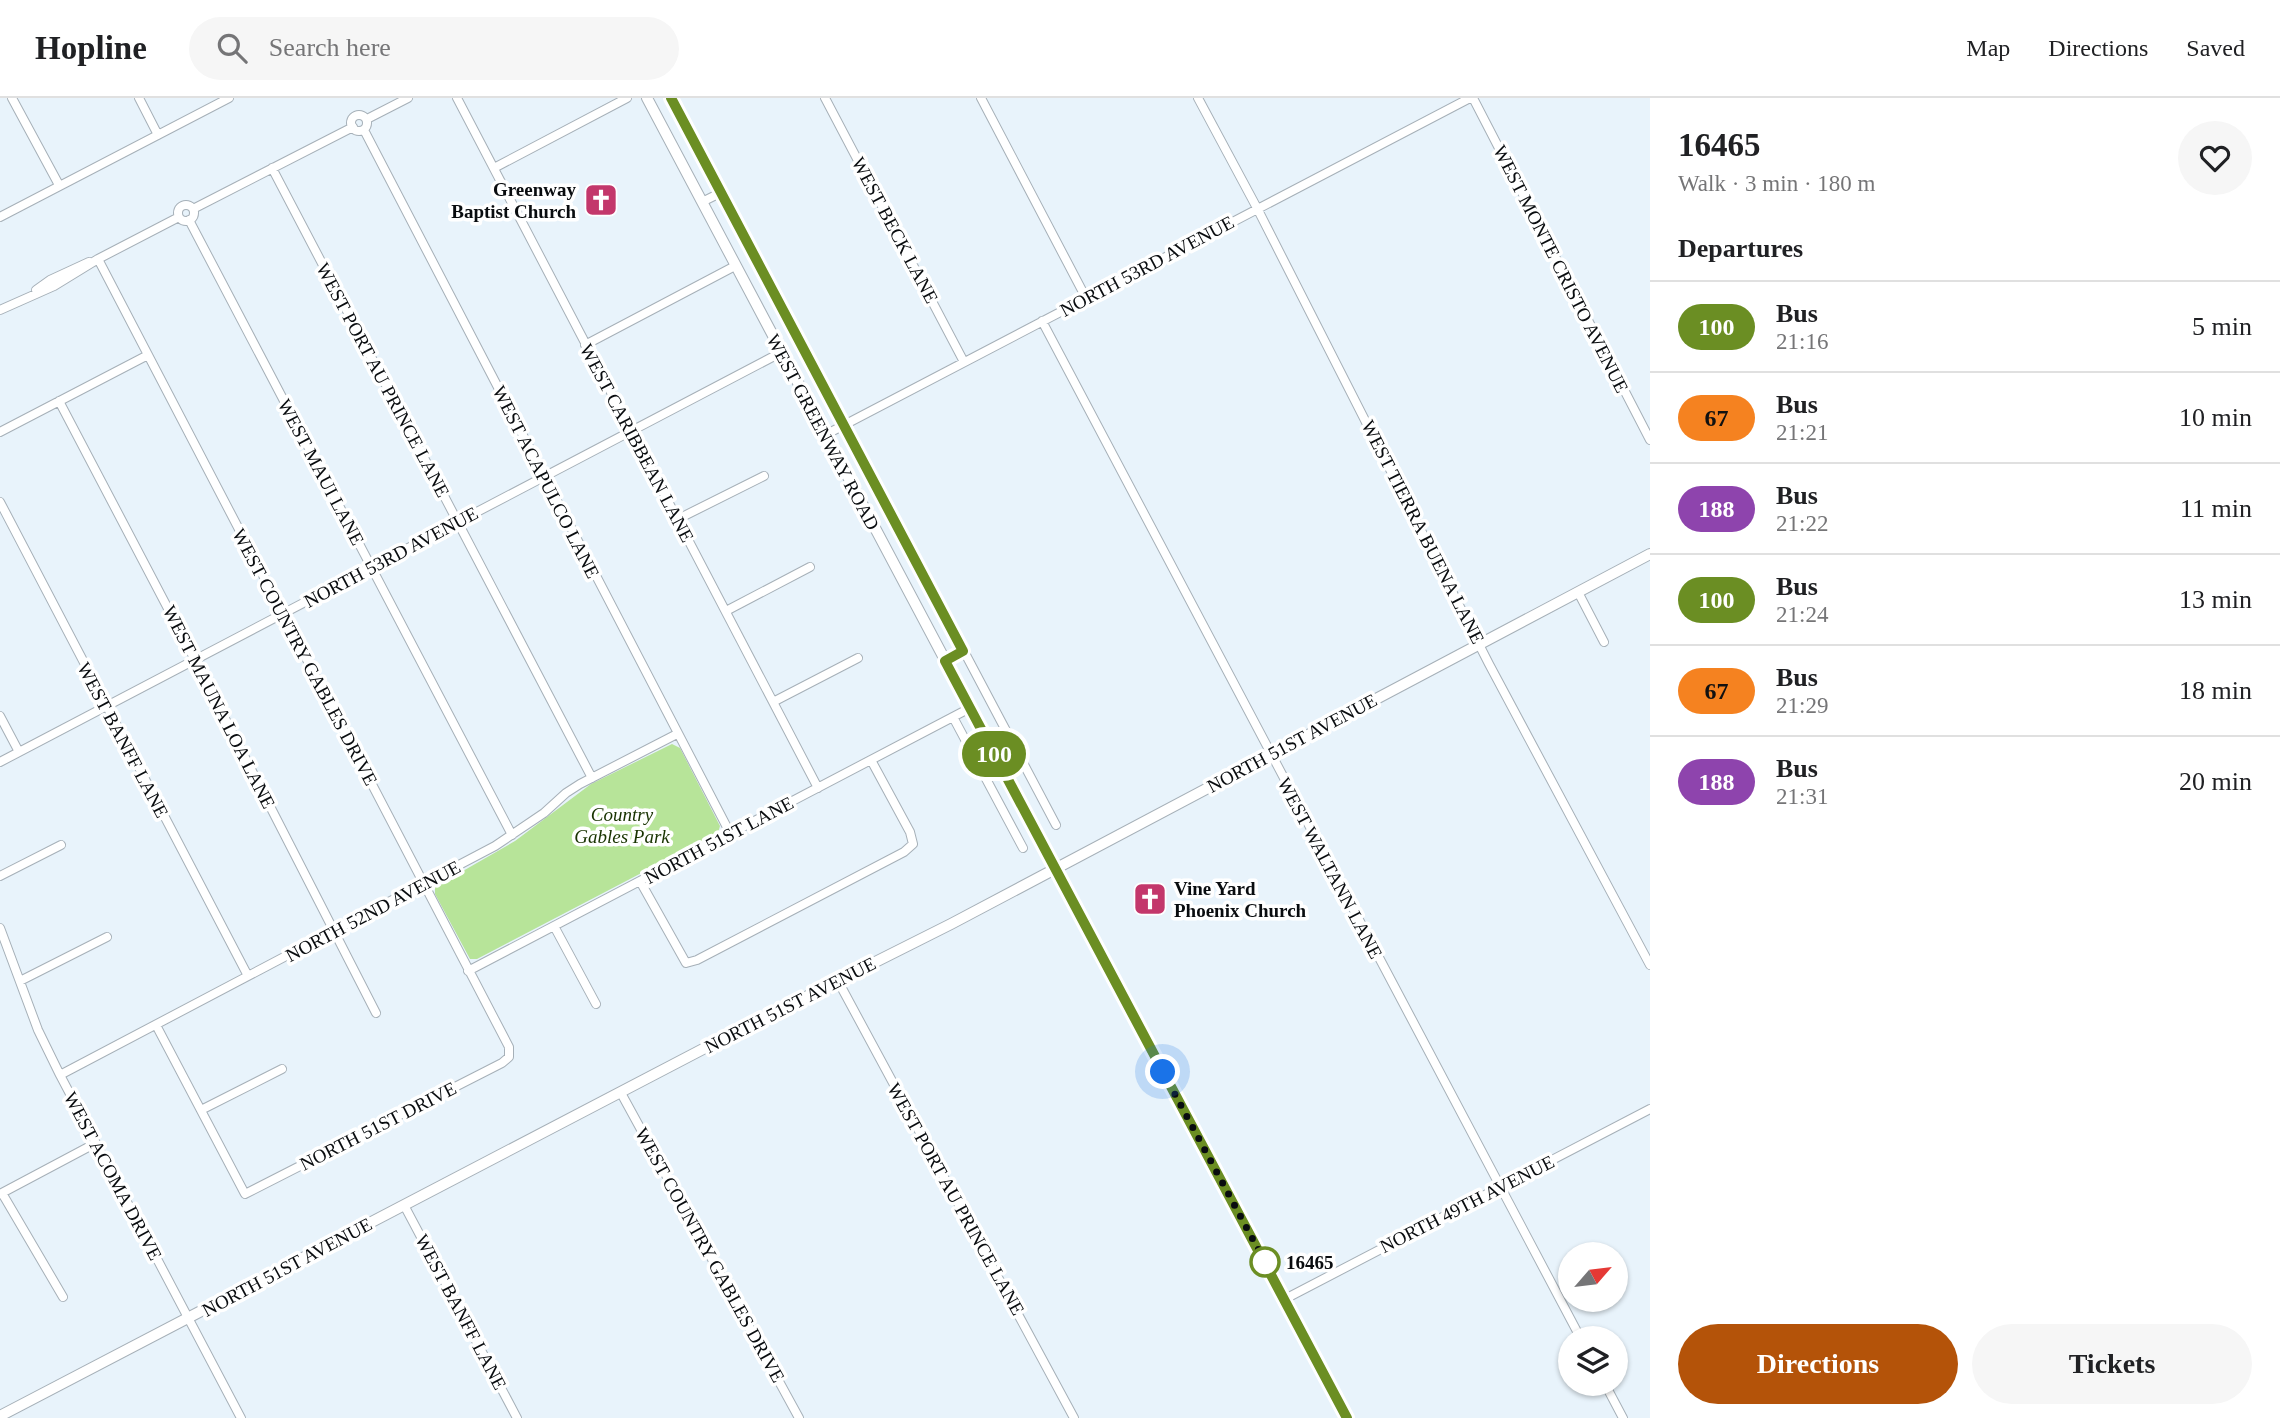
<!DOCTYPE html>
<meta charset="utf-8">
<style>
body{margin:0;font-family:"Times New Roman",serif;background:#f6f6f6;color:#202124;height:100vh;display:flex;flex-direction:column;font-size:26px;white-space:nowrap}
*{box-sizing:border-box;margin:0}
p{font-size:23px;color:#757577}
.icon{flex:none;width:38px;height:38px;fill:none;stroke:currentColor;stroke-width:2;stroke-linecap:round;stroke-linejoin:round}
.map{position:relative;flex:1;overflow:hidden}
.side{display:flex;flex-direction:column;background:#fff;width:630px}
.side>*{flex:none}
.badge{padding:0 14px;border-radius:23px;font-size:24px;line-height:46px}
.needle{width:46px;rotate:62deg}
.buttons{position:absolute;left:1558px;top:1144px;display:grid;gap:14px}
.buttons a{display:grid;place-items:center;width:70px;height:70px;border-radius:50%;background:#fff;box-shadow:0 2px 5px #0004;font-size:35px}
.you{position:absolute;width:35px;height:35px;margin:-18px;border:5px solid #fff;border-radius:50%;background:#1a73e8;box-shadow:0 0 0 10px #1a73e833}
.map>.badge{position:absolute;translate:-50% -50%;box-shadow:0 0 0 4px #fff}
h2{padding:0 28px;font-size:26px;line-height:63px}
.round{display:grid;place-items:center;flex:none;width:74px;height:74px;border-radius:37px;background:#f6f6f6}
.summary{display:flex;align-items:center;justify-content:space-between;height:119px;padding:0 28px}
h1{font-size:33px;font-weight:700;line-height:52px}
.action{display:flex;gap:14px;margin-top:auto;padding:14px 28px}
.action a{flex:1;height:80px;border-radius:42px;background:#b45309;color:#fff;font-size:28px;font-weight:700;line-height:80px;text-align:center}
.action a+a{background:#f6f6f6;color:#202124}
ul{padding:0;list-style:none}
li{display:flex;align-items:center;gap:21px;height:91px;padding:0 28px;border-top:2px solid #e0e0e0}
li div{flex:1}
li b{display:block;font-size:26px}
li em{font-style:normal}
li .badge{min-width:77px;font-weight:700;text-align:center}
header{display:flex;align-items:center;gap:42px;box-sizing:border-box;height:98px;padding:0 35px;background:#fff;border-bottom:2px solid #e0e0e0}
header strong{font-size:33px}
nav{display:flex;gap:38px;margin-inline-start:auto;font-size:24px}
.search{width:490px;height:63px;background:#f6f6f6;display:flex;align-items:center;gap:18px;box-sizing:border-box;padding:0 24px;border-radius:38px;color:#757577;font-size:26px}
main{display:flex;flex:1;min-height:0}
.map>svg:first-child{display:block}
.green{fill:#b7e499}
.lines{fill:none;stroke-linecap:round;stroke-linejoin:round}
.minor-casing{stroke:#a6b0b8;stroke-width:10}
.major-casing{stroke:#a6b0b8;stroke-width:12}
.minor{stroke:#fff;stroke-width:8}
.major{stroke:#fff;stroke-width:10}
.line-casing{stroke:#fff;stroke-width:16}
.line{stroke:#6b8e23;stroke-width:10}
.walk{stroke:#090c0f;stroke-width:7;stroke-dasharray:0 12.6}
.stop-dot{fill:#fff;stroke:#6b8e23;stroke-width:3.5}
.labels{text-anchor:middle;dominant-baseline:central;stroke-width:7;stroke-linejoin:round;paint-order:stroke}
.poi-label{font-size:19px;font-weight:bold;fill:#090c0f;stroke:#fff;text-anchor:end}
.street-label{font-size:19px;fill:#090c0f;stroke:#fff}
.park-label{font-size:19px;font-style:italic;fill:#183300;stroke:#fff}
.stop-label{font-size:19px;font-weight:bold;fill:#090c0f;stroke:#fff;text-anchor:start}
</style>
<header>
<strong>Hopline</strong>
<div class="search"><svg class="icon" aria-label="search" viewBox="0 0 24 24"><circle cx="10" cy="10" r="6"/><path d="M15 15l6 6"/></svg>Search here</div>
<nav><a>Map</a><a>Directions</a><a>Saved</a></nav>
</header>
<main>
<div class="map">
<svg width="1650" height="1320" viewBox="0 0 1650 1320">
<rect width="100%" height="100%" fill="#e8f3fb"/>
<!-- green -->
<path class="green" d="M672,646l8,4 40,78 -2,7 -241,126h-7l-35,-65v-7l80,-46 76,-57z"/>
<g class="lines">
<defs>
<path id="minor" d="M12,0l47,87
M139,0l19,37
M457,0l361,690
M671,0l385,727
M825,0l139,264
M981,0l105,200
M1198,0l59,110 232,456 161,301
M1473,0l177,342
M351 25a8 8 0 1 1 16 0a8 8 0 1 1-16 0Z
M367,21l41,-21
M364,32l366,703
M272,70l320,610
M494,70l133,-70
M702,104l18,-9
M178 115a8 8 0 1 1 16 0a8 8 0 1 1-16 0Z
M193,111l160,-82
M0,119l229,-119
M189,122l323,615
M98,161l411,788v10l-7,6 -257,131 -89,-169
M36,192l14,-10 39,-18
M0,212l54,-24 44,-27 81,-42
M1042,223l539,1018
M585,247l150,-79
M59,303l136,259 181,353
M0,334l148,-77
M825,337l645,-337
M0,404l248,474
M678,421l86,-43
M1578,494l26,50
M726,513l84,-44
M945,563l18,-10
M773,604l85,-44
M0,618l19,36
M953,619l70,131
M0,664l782,-410
M0,778l61,-31
M640,783l46,82 11,-3 207,-108 9,-8 -3,-12 -39,-72
M554,828l42,78
M0,830l38,102 22,45 181,343
M468,873l502,-263
M20,883l87,-44
M838,883l236,437
M60,977l435,-229 49,-33 22,-20 14,-9 97,-50
M621,995l178,325
M201,1012l81,-41
M2,1095l61,104
M0,1096l96,-51
M404,1107l113,213
M1285,1201l365,-190
M1605,1286l18,34"/>
<path id="major" d="M647,0l700,1320
M0,1318l726,-379 225,-113 699,-370"/>
</defs>
<!-- minor casing -->
<use href="#minor" class="minor-casing"/>
<!-- major casing -->
<use href="#major" class="major-casing"/>
<!-- minor -->
<use href="#minor" class="minor"/>
<!-- major -->
<use href="#major" class="major"/>
</g>
<g class="lines">
<defs>
<path id="line" d="M671,0l292,553 -18,10 402,757"/>
</defs>
<!-- line casing -->
<use href="#line" class="line-casing"/>
<!-- line -->
<use href="#line" class="line"/>
<!-- walk -->
<path class="walk" d="M1163,974l102,190"/>
</g>
<!-- icons -->
<defs>
<symbol id="church-square" viewBox="-11 -11 22 22"><rect x="-9" y="-9" width="18" height="18" rx="4" fill="#c3376b" stroke="#fff"/><path d="M-1.2-6h2.4v3.5h3.3v2.4h-3.3V6h-2.4V-.1h-3.3v-2.4h3.3Z" fill="#fff"/></symbol>
</defs>
<g fill-rule="evenodd">
<use href="#church-square" x="582" y="83" width="38" height="38"/>
<use href="#church-square" x="1131" y="782" width="38" height="38"/>
</g>
<!-- markers -->
<circle class="stop-dot" cx="1265" cy="1164" r="14"/>
<g class="labels">
<!-- poi labels -->
<g class="poi-label">
<text x="576" y="91">Greenway<tspan x="576" dy="22">Baptist Church</tspan></text>
<text x="1174" y="790" text-anchor="start">Vine Yard<tspan x="1174" dy="22">Phoenix Church</tspan></text>
</g>
<!-- street labels -->
<g class="street-label">
<text transform="translate(895 132) rotate(62)">WEST BECK LANE</text>
<text transform="translate(1147 168) rotate(-28)">NORTH 53RD AVENUE</text>
<text transform="translate(1561 171) rotate(63)">WEST MONTE CRISTO AVENUE</text>
<text transform="translate(383 282) rotate(62)">WEST PORT AU PRINCE LANE</text>
<text transform="translate(823 334) rotate(62)">WEST GREENWAY ROAD</text>
<text transform="translate(637 345) rotate(62)">WEST CARIBBEAN LANE</text>
<text transform="translate(321 374) rotate(62)">WEST MAUI LANE</text>
<text transform="translate(546 384) rotate(63)">WEST ACAPULCO LANE</text>
<text transform="translate(1423 434) rotate(63)">WEST TIERRA BUENA LANE</text>
<text transform="translate(391 459) rotate(-28)">NORTH 53RD AVENUE</text>
<text transform="translate(305 559) rotate(62)">WEST COUNTRY GABLES DRIVE</text>
<text transform="translate(219 609) rotate(63)">WEST MAUNA LOA LANE</text>
<text transform="translate(123 642) rotate(62)">WEST BANFF LANE</text>
<text transform="translate(1292 645) rotate(-28)">NORTH 51ST AVENUE</text>
<text transform="translate(719 742) rotate(-28)">NORTH 51ST LANE</text>
<text transform="translate(1330 770) rotate(62)">WEST WALTANN LANE</text>
<text transform="translate(373 813) rotate(-28)">NORTH 52ND AVENUE</text>
<text transform="translate(790 907) rotate(-27)">NORTH 51ST AVENUE</text>
<text transform="translate(378 1028) rotate(-27)">NORTH 51ST DRIVE</text>
<text transform="translate(113 1078) rotate(62)">WEST ACOMA DRIVE</text>
<text transform="translate(956 1101) rotate(61)">WEST PORT AU PRINCE LANE</text>
<text transform="translate(1467 1106) rotate(-27)">NORTH 49TH AVENUE</text>
<text transform="translate(710 1157) rotate(61)">WEST COUNTRY GABLES DRIVE</text>
<text transform="translate(287 1169) rotate(-28)">NORTH 51ST AVENUE</text>
<text transform="translate(461 1214) rotate(62)">WEST BANFF LANE</text>
</g>
<!-- park labels -->
<g class="park-label">
<text x="622" y="716">Country<tspan x="622" dy="22">Gables Park</tspan></text>
</g>
<!-- stop labels -->
<g class="stop-label">
<text x="1286" y="1164">16465</text>
</g>
</g>
</svg>
<div class="buttons">
<a><svg class="needle" viewBox="-14 -14 28 28"><path d="M0-13l5 13h-10z" fill="#e53935"/><path d="M0 13l5-13h-10z" fill="#757577"/></svg></a>
<a><svg class="icon" aria-label="layers" viewBox="0 0 24 24"><path d="M12 4l9 5-9 5-9-5zM3 14l9 5 9-5"/></svg></a>
</div>
<div class="you" style="left:1163px;top:974px"></div>
<b class="badge" style="left:994px;top:656px;background:#6b8e23;color:#fff">100</b>
</div>
<section class="side">
<div class="summary"><div><h1>16465</h1><p>Walk · 3 min · 180 m</p></div><a class="round"><svg class="icon" aria-label="heart" viewBox="0 0 24 24"><path d="M12 20l-8-8c-3-5 5-10 8-4 3-6 11-1 8 4z"/></svg></a></div>
<h2>Departures</h2>
<ul>
<li><span class="badge" style="background:#6b8e23;color:#fff">100</span><div><b>Bus</b><p>21:16</p></div><em>5 min</em></li>
<li><span class="badge" style="background:#f58220;color:#111">67</span><div><b>Bus</b><p>21:21</p></div><em>10 min</em></li>
<li><span class="badge" style="background:#8e44ad;color:#fff">188</span><div><b>Bus</b><p>21:22</p></div><em>11 min</em></li>
<li><span class="badge" style="background:#6b8e23;color:#fff">100</span><div><b>Bus</b><p>21:24</p></div><em>13 min</em></li>
<li><span class="badge" style="background:#f58220;color:#111">67</span><div><b>Bus</b><p>21:29</p></div><em>18 min</em></li>
<li><span class="badge" style="background:#8e44ad;color:#fff">188</span><div><b>Bus</b><p>21:31</p></div><em>20 min</em></li>
</ul>
<div class="action"><a>Directions</a><a>Tickets</a></div>
</section>
</main>
